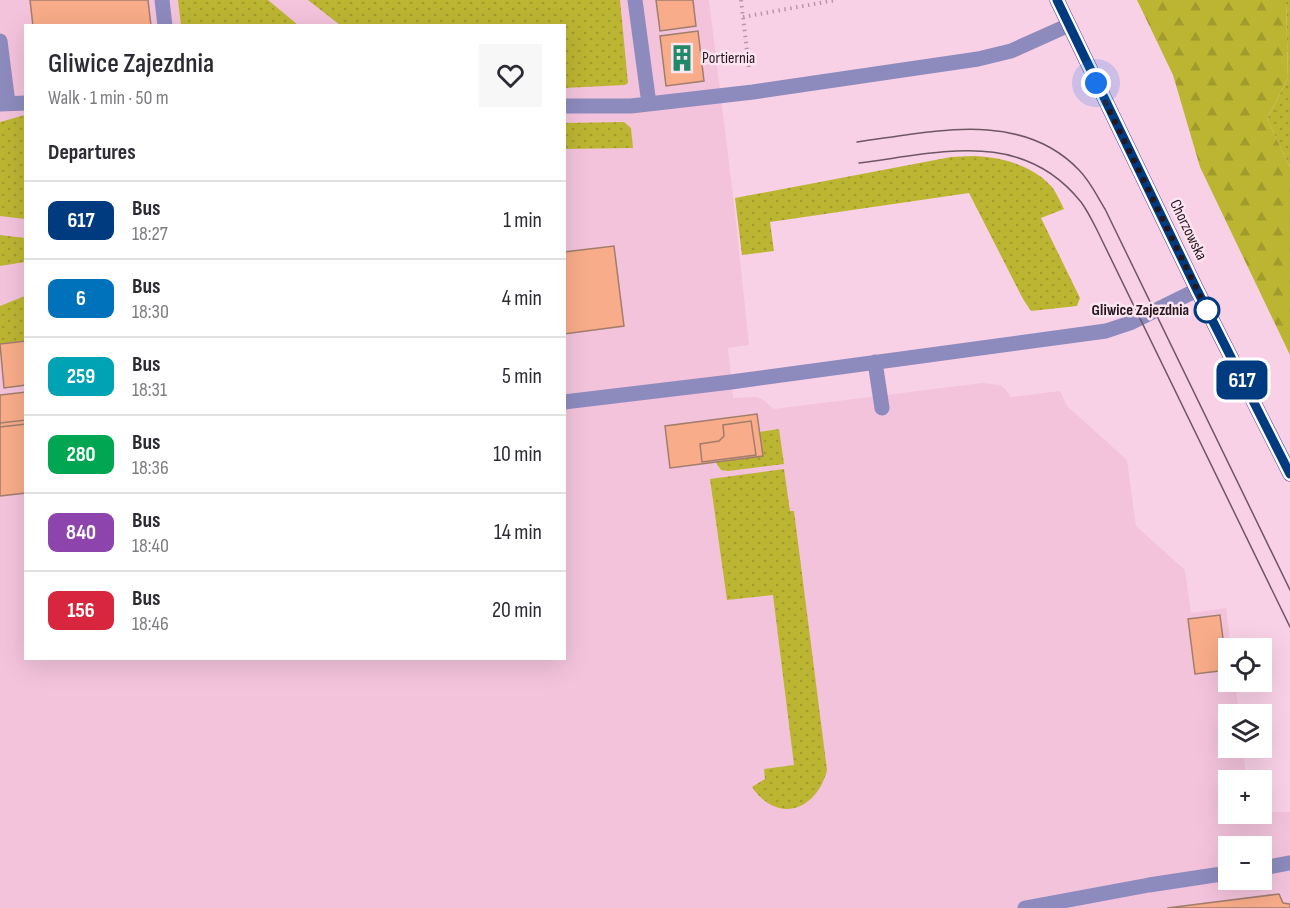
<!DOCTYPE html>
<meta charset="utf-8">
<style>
body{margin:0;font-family:"Sofia Sans Condensed",sans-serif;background:#f7f7f7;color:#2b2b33;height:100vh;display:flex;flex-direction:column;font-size:22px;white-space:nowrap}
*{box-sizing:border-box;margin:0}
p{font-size:20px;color:#7c7c81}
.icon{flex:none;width:33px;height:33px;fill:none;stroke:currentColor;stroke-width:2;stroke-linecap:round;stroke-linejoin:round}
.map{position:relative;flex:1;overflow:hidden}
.drawer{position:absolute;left:24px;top:24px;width:542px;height:636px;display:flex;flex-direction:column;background:#fff;border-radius:0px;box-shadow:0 6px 24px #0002}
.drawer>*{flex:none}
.badge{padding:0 12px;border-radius:9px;font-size:21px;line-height:39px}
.tools{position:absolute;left:1218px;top:638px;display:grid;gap:12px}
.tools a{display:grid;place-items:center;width:54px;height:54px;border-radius:0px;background:#fff;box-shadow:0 6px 24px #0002;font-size:30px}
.you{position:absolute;width:30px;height:30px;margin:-15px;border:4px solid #fff;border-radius:50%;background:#1a73e8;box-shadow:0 0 0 9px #1a73e833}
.map>.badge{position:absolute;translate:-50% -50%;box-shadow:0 0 0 3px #fff}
h2{padding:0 24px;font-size:22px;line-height:54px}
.round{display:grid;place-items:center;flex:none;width:63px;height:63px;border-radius:0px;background:#f7f7f7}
.overview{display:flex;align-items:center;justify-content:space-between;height:102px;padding:0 24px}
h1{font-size:28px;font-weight:600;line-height:45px}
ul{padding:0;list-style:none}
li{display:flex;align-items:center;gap:18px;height:78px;padding:0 24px;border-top:2px solid #e1e1e2}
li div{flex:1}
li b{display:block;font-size:22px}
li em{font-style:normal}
li .badge{min-width:66px;font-weight:700;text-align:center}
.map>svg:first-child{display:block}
.built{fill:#f3c3dc;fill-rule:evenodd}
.grass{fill:url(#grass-dots)}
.forest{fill:url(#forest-firs)}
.building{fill:#f8ac89;stroke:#a17d6c;stroke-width:1.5}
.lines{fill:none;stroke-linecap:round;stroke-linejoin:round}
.path{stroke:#b797a8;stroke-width:4;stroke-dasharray:1.5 4.5;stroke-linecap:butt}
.minor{stroke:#8d8bbe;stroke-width:15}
.major{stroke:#4f419c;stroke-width:15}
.tram{stroke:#6e5763;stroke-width:1.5}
.line-casing{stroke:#fff;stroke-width:14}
.line{stroke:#003b80;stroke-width:9}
.walk{stroke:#25171e;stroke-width:6;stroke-dasharray:0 10.8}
.stop-dot{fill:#fff;stroke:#003b80;stroke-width:3}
.labels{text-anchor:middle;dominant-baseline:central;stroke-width:5;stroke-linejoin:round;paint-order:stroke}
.poi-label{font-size:16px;fill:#25171e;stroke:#fce4f0;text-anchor:start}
.street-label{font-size:16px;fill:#25171e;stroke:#fce4f0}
.stop-label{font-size:16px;font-weight:bold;fill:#25171e;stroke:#fce4f0;text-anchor:end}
</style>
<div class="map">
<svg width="1290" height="908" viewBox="0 0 1290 908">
<defs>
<pattern id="grass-dots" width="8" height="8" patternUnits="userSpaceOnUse" patternTransform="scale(1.5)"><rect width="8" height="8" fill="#bcb532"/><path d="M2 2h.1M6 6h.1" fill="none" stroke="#a19b2c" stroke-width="1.8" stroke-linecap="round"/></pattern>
<pattern id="forest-firs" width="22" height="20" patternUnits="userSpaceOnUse" patternTransform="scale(1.5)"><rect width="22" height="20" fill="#bcb532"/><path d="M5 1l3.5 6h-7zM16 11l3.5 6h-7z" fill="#a19b2c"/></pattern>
</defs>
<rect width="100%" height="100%" fill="#f9d1e6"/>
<!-- built -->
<path class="built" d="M0,0h709l24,195 16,150 -21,3 5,50 23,-1 6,2 12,10 208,-26 18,2 5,4 6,8 49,-6 7,15 60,54 9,66 49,44 6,43 35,-5 5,40h-3v33h7l4,33h-11v33h15l3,33h-18v33l62,-1v96h-1290zM26,26h538v632h-538zM1228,846h34v33h-34z"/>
<!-- grass -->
<path class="grass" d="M178,0h90l30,25h-117z
M308,0h312l8,83 -3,2 -61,3v-62l-224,-1z
M1286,0h4v167l-23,-48 21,-41z
M25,115h1l-1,104 -25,-3v-94z
M624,122l7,6 2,20 -69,1v-26z
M973,156c28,1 60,9 79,31 5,7 8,14 12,22l-23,9 39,80 -3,8 -46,5 -8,-12 -54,-106 -199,29 4,29 -32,4 -7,-57 216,-41z
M0,235l25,3v24l-25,4z
M25,296v45l-25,3v-38z
M779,429l5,35 -56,7 -7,-1 -6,-9 38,-28z
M784,469l6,42h4l33,259c-10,40 -49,55 -75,17l13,-8 -1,-10 30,-4 -21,-170 -46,5 -17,-121z"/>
<!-- forest -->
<path class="forest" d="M1137,0h149l2,78 -21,41 23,48v188l-90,-188 -27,-92z"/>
<!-- building -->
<path class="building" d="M30,0h118l3,26h-118z
M656,0h37l3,26 -36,5z
M698,31l6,50 -38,5 -6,-50z
M614,246l10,80 -60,8v-82z
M26,341v44l-22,3 -4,-44z
M26,392v32l-26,3v-32z
M757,414l6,42 -93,12 -5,-42z
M26,420v73l-26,3v-73z
M751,421l5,34 -54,7 -2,-18 19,-3 5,-5 -1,-11z
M1220,615l7,55 -32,4 -7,-55z
M1279,894l4,9 7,1v4h-123z"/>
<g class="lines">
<!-- path -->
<path class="path" d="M741,0l8,68
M743,17l93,-17"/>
<!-- minor -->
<path class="minor" d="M162,0l3,26
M635,0l14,104
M0,41l8,62
M0,104l26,-1
M564,106h67l122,-14 225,-33 33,-8 58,-26
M875,362l7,46
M564,402l167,-20 375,-51 24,-8 67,-33
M1262,868l28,-5
M1025,908l124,-23 79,-12"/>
<!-- major -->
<path class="major" d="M1057,0l140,290 93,184"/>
<!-- tram -->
<path class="tram" d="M857,142c74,-10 164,-33 222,28 11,11 18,26 26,39l185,381
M859,163c81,-10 163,-35 222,39 6,8 11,18 16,28l193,397"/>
</g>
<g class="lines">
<defs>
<path id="line" d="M1057,0l140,290 93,184"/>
</defs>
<!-- line casing -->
<use href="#line" class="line-casing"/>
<!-- line -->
<use href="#line" class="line"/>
<!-- walk -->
<path class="walk" d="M1096,83l111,227"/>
</g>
<!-- icons -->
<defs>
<symbol id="building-bare" viewBox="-9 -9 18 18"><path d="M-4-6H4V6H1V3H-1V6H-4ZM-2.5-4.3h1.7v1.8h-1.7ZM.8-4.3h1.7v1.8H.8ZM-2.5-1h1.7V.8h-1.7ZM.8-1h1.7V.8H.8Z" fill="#208a68" stroke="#fce4f0" stroke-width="2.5" paint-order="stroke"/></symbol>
</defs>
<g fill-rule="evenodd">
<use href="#building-bare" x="663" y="39" width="38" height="38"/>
</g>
<!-- markers -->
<circle class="stop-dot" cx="1207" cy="310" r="12"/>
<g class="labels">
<!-- poi labels -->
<g class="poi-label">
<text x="702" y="58">Portiernia</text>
</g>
<!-- street labels -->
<g class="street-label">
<text transform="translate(1188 230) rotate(64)">Chorzowska</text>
</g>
<!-- stop labels -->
<g class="stop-label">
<text x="1189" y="310">Gliwice Zajezdnia</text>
</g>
</g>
</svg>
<div class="tools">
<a><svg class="icon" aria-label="locate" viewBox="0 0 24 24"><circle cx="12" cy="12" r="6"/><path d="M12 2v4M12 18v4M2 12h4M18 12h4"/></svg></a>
<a><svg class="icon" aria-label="layers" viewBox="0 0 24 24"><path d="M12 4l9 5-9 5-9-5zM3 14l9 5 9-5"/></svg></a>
<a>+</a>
<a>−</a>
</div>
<div class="you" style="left:1096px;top:83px"></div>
<b class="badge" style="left:1242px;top:380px;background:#003b80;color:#fff">617</b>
<section class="drawer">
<div class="overview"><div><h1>Gliwice Zajezdnia</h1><p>Walk · 1 min · 50 m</p></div><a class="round"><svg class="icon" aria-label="heart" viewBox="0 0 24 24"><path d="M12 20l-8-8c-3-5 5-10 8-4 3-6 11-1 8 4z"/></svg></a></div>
<h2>Departures</h2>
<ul>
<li><span class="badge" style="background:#003b80;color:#fff">617</span><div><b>Bus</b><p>18:27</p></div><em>1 min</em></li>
<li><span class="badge" style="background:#0072bc;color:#fff">6</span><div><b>Bus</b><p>18:30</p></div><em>4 min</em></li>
<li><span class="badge" style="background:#00a3b4;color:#fff">259</span><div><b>Bus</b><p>18:31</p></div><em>5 min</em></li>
<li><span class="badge" style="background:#00a651;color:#fff">280</span><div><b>Bus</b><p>18:36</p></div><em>10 min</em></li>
<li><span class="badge" style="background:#8e44ad;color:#fff">840</span><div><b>Bus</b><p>18:40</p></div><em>14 min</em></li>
<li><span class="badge" style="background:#d7263d;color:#fff">156</span><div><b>Bus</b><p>18:46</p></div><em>20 min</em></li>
</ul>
</section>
</div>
